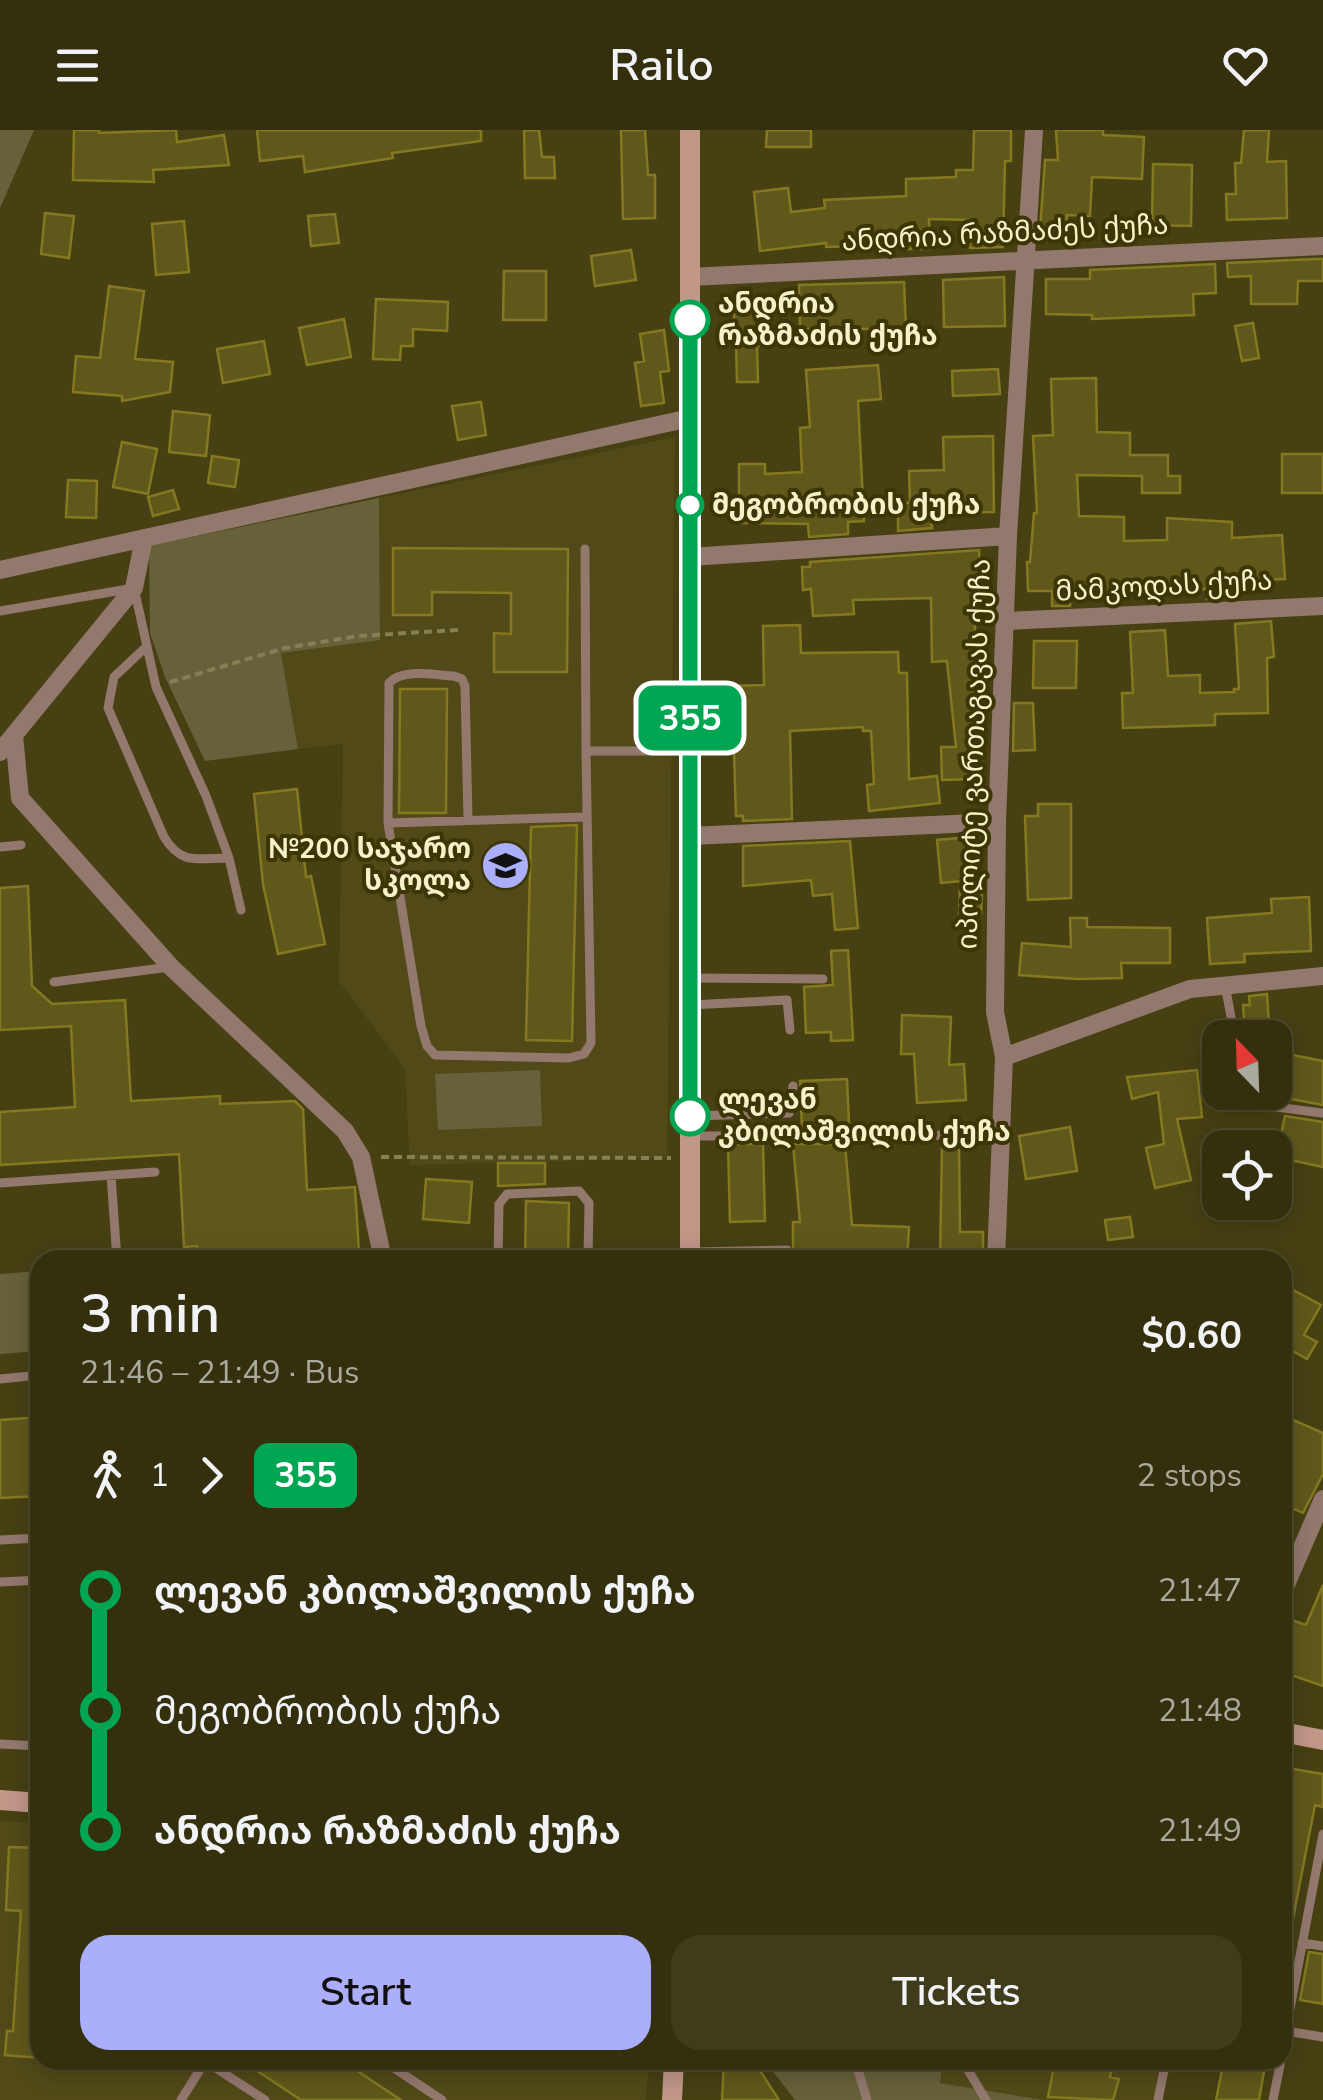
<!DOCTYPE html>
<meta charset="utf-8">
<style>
body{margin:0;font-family:"Nunito Sans","Noto Sans Georgian",sans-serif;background:#3f3c1c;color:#f1f3f6;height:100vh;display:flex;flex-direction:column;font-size:38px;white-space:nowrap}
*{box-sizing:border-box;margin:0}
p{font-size:32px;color:#a9a99e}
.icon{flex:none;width:55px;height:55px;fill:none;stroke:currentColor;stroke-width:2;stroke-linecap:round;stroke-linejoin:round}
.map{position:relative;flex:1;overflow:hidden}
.drawer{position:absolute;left:30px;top:1120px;width:1262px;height:820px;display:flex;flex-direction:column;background:#34300e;border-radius:30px;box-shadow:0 5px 25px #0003,0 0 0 2px #4e4b2e}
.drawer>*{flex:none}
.badge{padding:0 20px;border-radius:15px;font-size:35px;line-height:65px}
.needle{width:65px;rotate:337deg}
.buttons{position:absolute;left:1202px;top:890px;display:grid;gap:20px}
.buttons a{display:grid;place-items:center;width:90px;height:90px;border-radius:20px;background:#34300e;box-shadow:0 5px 25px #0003,0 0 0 2px #4e4b2e;font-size:50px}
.map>.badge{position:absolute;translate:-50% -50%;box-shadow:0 0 0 5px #fff}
.legs{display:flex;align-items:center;gap:15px;height:110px;padding:0 50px;font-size:32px}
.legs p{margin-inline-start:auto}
.overview{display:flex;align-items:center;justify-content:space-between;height:170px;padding:0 50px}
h1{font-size:55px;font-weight:600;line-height:75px}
.action{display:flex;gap:20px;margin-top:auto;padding:20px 50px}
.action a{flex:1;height:115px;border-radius:30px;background:#abaffb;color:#111;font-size:40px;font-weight:600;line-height:115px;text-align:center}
.action a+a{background:#3f3c1c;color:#f1f3f6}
ul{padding:0 50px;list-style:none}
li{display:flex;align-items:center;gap:35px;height:120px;font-size:38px}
li i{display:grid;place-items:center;width:15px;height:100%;margin:0 12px;background:currentColor}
li i::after{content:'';width:25px;height:25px;margin:-12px;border:8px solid;border-radius:50%;background:#34300e}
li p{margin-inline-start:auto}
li:first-child i{background:linear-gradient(#0000 50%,currentColor 0)}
li:last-child i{background:linear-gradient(currentColor 50%,#0000 0)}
header{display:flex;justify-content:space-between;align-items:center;height:130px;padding:0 50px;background:#34300e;font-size:45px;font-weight:600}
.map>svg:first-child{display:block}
.built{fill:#514a18}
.green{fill:#66613a}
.building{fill:#60581a;stroke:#847921;stroke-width:2.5}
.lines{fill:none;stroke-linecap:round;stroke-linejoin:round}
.path{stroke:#858054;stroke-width:4;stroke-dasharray:8 5;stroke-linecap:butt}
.lane{stroke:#93786e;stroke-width:9}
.street{stroke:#93786e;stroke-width:18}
.secondary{stroke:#c19788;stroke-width:20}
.line-1-casing{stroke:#fff;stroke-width:22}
.line-1{stroke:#00a651;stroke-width:15}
.stop-1-dot{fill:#fff;stroke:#00a651;stroke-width:5}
.labels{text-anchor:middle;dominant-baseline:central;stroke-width:8;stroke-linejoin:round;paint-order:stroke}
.street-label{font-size:28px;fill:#f6f1c9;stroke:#3c3506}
.stop-label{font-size:28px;font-weight:bold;fill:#f6f1c9;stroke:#3c3506;text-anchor:start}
.poi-label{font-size:28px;font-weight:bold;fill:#f6f1c9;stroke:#3c3506;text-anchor:end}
</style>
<header><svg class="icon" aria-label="menu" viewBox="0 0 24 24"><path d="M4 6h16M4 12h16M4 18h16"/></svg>Railo<svg class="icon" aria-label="heart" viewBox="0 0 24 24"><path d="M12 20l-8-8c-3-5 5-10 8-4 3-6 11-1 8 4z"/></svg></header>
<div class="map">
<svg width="1323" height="1970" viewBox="0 0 1323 1970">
<rect width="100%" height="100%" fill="#464013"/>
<!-- built -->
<path class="built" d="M675,307l-8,721 -257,7 -5,-96 -66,-88 4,-237 -45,5 -17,-96 99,-14 -1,-141z
M0,1691l40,2v237h609l-3,40h-646z
M943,1930h217l-6,40h-110l-105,-17z"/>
<!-- green -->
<path class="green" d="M0,0h34l-34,78z
M379,368l1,142 -99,13 17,96 -93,12 -40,-84 -15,-44 -1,-87z
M540,940l2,56 -104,4 -3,-56z
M40,1141v80l-40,3v-80z
M764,1930h179l-3,23 104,17h-249z"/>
<!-- building -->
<path class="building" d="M74,0h25v3l77,-3 1,12 47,-7 5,30 -76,5 1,12 -81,-2z
M257,0h224v11l-89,12 1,5 -88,14 -2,-16 -43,5z
M524,0h15l3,27h12l1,21h-30z
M621,0h24l3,45h7v43l-32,1z
M767,0h44v17h-45z
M974,0h37v31h-6l-2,86 -33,1 -1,-28 -40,-1 1,30h-23v-5l-81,3v-4l-66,8 -6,-59 34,-4 3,24 34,-4 -1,-8 82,-4v-17l50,-2v-7h17z
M1056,0h47v5l41,2 -2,42 -50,-2 -2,39 -23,-1 -1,17 -26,-2 5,-70h13z
M1244,0h25l-2,32 19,-1 1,57 -60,2 -1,-26h10l-1,-31h6z
M1153,34l39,1 -1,61 -39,-1z
M45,83l29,3 -5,42 -28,-4z
M335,84l4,29 -28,3 -3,-30z
M184,91l5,51 -33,3 -4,-51z
M631,120l5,30 -41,6 -4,-30z
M1316,129h7v22h-25l-1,23h-46v-28l-23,1 -1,-14z
M1215,134l1,29 -23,1 1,21 -102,4v-4l-46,-1v-35h44v-9z
M504,141h42v49h-43z
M1004,147l1,49 -61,1 -1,-47z
M904,152l2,47h-106l-1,-44z
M109,156l35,5 -9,68 38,3 -3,30 -48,9v-5l-49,-4 3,-36 24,2z
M735,166h28l-1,50 -5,-1 1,37h-21l-1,-37h-3z
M376,169l72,3 -1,29 -34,-2v17h-12l-1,14 -27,-1z
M344,189l7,38 -44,8 -8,-37z
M1253,193l6,35 -17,3 -7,-35z
M664,200l5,41 -9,1 4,31 -23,3 -6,-43 9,-2 -4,-27z
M264,211l6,33 -47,9 -6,-34z
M878,235l3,34 -23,2 6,120 -16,1v12l-39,3 -1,-13 -69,-1v-59h26v10l37,-2 -2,-44 10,-1 -4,-57z
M998,239l2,25 -47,2 -1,-25z
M1096,248l1,54 33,1v22h38v21h12v17h-38v-17l-65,-1 2,41 45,1v24l43,-1v-22l65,4v16l50,-3 3,44 -56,3 -1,16 -21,1 1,-10 -138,1v16h-18v-15h-24l-1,-29h3l4,-49h3l-4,-77 20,-1 -2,-56z
M481,272l5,33 -28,5 -6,-34z
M173,281l37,4 -4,41 -37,-4z
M993,306l1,76 -63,1 1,15 -34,3v-28h12l-1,-32 35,-1 -1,-33z
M122,312l35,7 -9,45 -35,-7z
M1282,324h41v39h-41z
M212,326l27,4 -4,27 -27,-4z
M68,350l29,1 -1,37 -30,-1z
M173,360l6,19 -26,7 -5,-19z
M393,418l175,1 -1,123h-73v-39l17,1v-41l-79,-1v23h-39z
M979,420l3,44h-8l2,66h-4l8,119 -38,1 -1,-33h15l-9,-86 -15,1 -1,-64 -78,2 1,14 -41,2 -2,-27 -8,1 -1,-23h8v-5z
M1271,491l3,36 -7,1 1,55 -53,1v11l-92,3 -1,-35h11l-3,-61 35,-2 3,46 32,-1v18l34,-1v-3h5l-4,-65z
M800,495l1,28 97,-1 1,21h8l2,106 28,-3 3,27 -71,8 -2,-26 7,-1 -3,-53h-8v-4l-73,4 2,88 -49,2v-5h-7l-4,-130 32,-1 -1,-59z
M1034,511h43l-1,47h-43z
M400,559h47l-1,124h-47z
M1014,573h19l2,47 -22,1z
M297,659l9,88 5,-1 14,68 -47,10 -15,-70 -9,-90z
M1038,674h33v94l-43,2 -3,-84h13z
M577,695l-5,216 -46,-1 5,-213z
M969,707l4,43 -32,3 -4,-43z
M850,711l8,87 -23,2 -3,-36 -19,2 -2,-16 -68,6v-40z
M28,756l4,100 20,18 73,-4 6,101 89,-5v8l75,-3 8,8 4,81 48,-3 4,66 -48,3v4h-113l-1,-14 -13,1 -5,-93 -179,11v-53l75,-5 -4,-81 -71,4v-142z
M960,757l22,1 -1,26 -22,-1z
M1309,767l2,54 -67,3 1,8 -35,2 -3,-46 65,-5 -1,-14z
M1070,788h17v9l83,1v35h-49l1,15 -45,1 -58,-4 3,-32 49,4z
M848,820l5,90 -22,1v-9l-25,1 -2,-46 29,-2 -2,-34z
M1267,864l3,44h-25l-2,-33h7l-1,-9z
M902,885l49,2 -2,48 15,-1 2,36 -49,3 -3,-49h-13z
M1278,922l45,9v44l-48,-9z
M1197,940l5,47 -25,2 14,61 -36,8 -9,-40 18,-4 -6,-52 -26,7 -5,-22z
M847,949l2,45h-6v3l-41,1 -2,-47z
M1285,986l38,6v45l-47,-10z
M1070,997l7,44 -51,8 -7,-43z
M728,1014h35l2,77 -35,1z
M793,1014h52l7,81 57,2 -2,33h-24l1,-10 -37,-1v11h-54v-38h7z
M942,1015h17l1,87h23v28h-43z
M498,1033h47v21l-47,2z
M426,1049l46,3 -3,41 -46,-4z
M526,1071l43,2 -1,57h-43z
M1130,1087l3,20 -25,3 -3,-20z
M1282,1154l39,21 -17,30 13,7 -10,17 -25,-14z
M1282,1285l41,18v41l-20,39 -21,-9z
M40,1287v79l-40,2v-78z
M1323,1455v101l-38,-13 5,-15 -8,-2v-39l24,8z
M1282,1637l41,7v33l-8,-2 -24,124 -9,-1z
M9,1717l31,1v210l-35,-3 2,-24h6l8,-120 -15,-1z
M1309,1822l14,2v50l-23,-4z
M241,1930h100l60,40h-100z
M724,1930h29l26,40h-57z
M1073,1930h40l-3,17 9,2 -6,21 -65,-3 7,-36 17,4z
M1224,1930h42l-7,40h-43z"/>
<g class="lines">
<!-- path -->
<path class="path" d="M170,552l115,-34 73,-12 100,-6
M381,1027l290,1"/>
<!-- lane -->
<path class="lane" d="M585,419l1,202h102
M0,481l134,-23 22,99 50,109 23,62 12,52
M147,516l-33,31 -6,31 56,129c18,29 33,21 65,21
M468,689l-3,-133 -3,-7 -8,-3c-20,-1 -51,-8 -65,7l-1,140 33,203 6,20 8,9 134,3 15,-4 7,-11 -5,-292
M388,693l197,-6
M0,717l21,-2
M690,848l133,1
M54,852l116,-15
M1225,855l10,53
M690,875l97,-5 3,30
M1246,962l6,12 70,9
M693,986l96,-3 4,-27
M693,1006l308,-1
M111,1045l6,85
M0,1053l155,-11
M693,1122l94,-2
M498,1130l1,-56 8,-10 72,-3 10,12 -1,57
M0,1249l40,-4
M0,1410l40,-2
M0,1452l40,-2
M0,1614l40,2
M1302,1813l21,3
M1286,1901l37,6
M1282,1921l41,-217
M382,1930l60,40
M855,1930l12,40
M962,1930l24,40
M205,1931l60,39
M181,1970l25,-40
M1158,1970l8,-40
M1273,1970l8,-40"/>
<!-- street -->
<path class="street" d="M690,147l633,-31
M690,427l318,-21
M0,440l690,-152
M1007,491l316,-15
M14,605l6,63 151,169 174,164 16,26 22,103
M0,622l134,-164 10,-50
M690,706l307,-14
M1004,927l186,-68 133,-13
M996,1130l8,-203 -9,-45 2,-190 11,-286 26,-406
M1282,1464l41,-95"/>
<!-- secondary -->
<path class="secondary" d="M690,1130v-1130
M1282,1602l41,8
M0,1670l40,3
M672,1970l2,-40"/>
</g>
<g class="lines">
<defs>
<path id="line-1" d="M690,986v-796"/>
</defs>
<!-- line-1 casing -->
<use href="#line-1" class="line-1-casing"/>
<!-- line-1 -->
<use href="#line-1" class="line-1"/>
</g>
<!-- icons -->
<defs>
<symbol id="school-disc" viewBox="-11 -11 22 22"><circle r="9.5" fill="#abaffb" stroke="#3c3506"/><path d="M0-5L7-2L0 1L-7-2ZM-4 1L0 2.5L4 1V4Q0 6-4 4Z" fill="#111"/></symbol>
</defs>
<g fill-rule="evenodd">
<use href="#school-disc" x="478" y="708" width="55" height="55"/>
</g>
<!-- markers -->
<g class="stop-1-dot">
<circle cx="690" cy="190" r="18"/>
<circle cx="690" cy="375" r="12"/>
<circle cx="690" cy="986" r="18"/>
</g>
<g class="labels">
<!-- street labels -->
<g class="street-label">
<text transform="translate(1005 103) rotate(-3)">ანდრია რაზმაძეს ქუჩა</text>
<text transform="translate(1164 456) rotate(-3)">მამკოდას ქუჩა</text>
<text transform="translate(974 624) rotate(-88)">იპოლიტე ვართაგავას ქუჩა</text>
</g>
<!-- stop labels -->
<g class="stop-label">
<text x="718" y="174">ანდრია<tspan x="718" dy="32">რაზმაძის ქუჩა</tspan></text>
<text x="712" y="375">მეგობრობის ქუჩა</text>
<text x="718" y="970">ლევან<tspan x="718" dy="32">კბილაშვილის ქუჩა</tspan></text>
</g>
<!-- poi labels -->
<g class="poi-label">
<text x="471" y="719">№200 საჯარო<tspan x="471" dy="32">სკოლა</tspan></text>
</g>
</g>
</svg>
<div class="buttons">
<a><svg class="needle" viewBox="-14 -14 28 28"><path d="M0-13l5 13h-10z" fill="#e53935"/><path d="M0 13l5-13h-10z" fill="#a9a99e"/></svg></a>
<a><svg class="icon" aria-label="locate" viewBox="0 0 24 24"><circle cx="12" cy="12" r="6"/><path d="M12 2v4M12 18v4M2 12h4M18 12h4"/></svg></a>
</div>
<b class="badge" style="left:690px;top:588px;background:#00a651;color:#fff">355</b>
<section class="drawer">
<div class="overview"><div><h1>3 min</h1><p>21:46 – 21:49 · Bus</p></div><b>$0.60</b></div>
<div class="legs"><svg class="icon" aria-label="walk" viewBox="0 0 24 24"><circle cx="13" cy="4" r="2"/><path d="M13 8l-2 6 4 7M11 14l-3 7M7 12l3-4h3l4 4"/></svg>1<svg class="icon" aria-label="forward" viewBox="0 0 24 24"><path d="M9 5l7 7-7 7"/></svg><b class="badge" style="background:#00a651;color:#fff">355</b><p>2 stops</p></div>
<ul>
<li><i style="color:#00a651"></i><b>ლევან კბილაშვილის ქუჩა</b><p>21:47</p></li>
<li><i style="color:#00a651"></i><span>მეგობრობის ქუჩა</span><p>21:48</p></li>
<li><i style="color:#00a651"></i><b>ანდრია რაზმაძის ქუჩა</b><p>21:49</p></li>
</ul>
<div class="action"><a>Start</a><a>Tickets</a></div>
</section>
</div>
